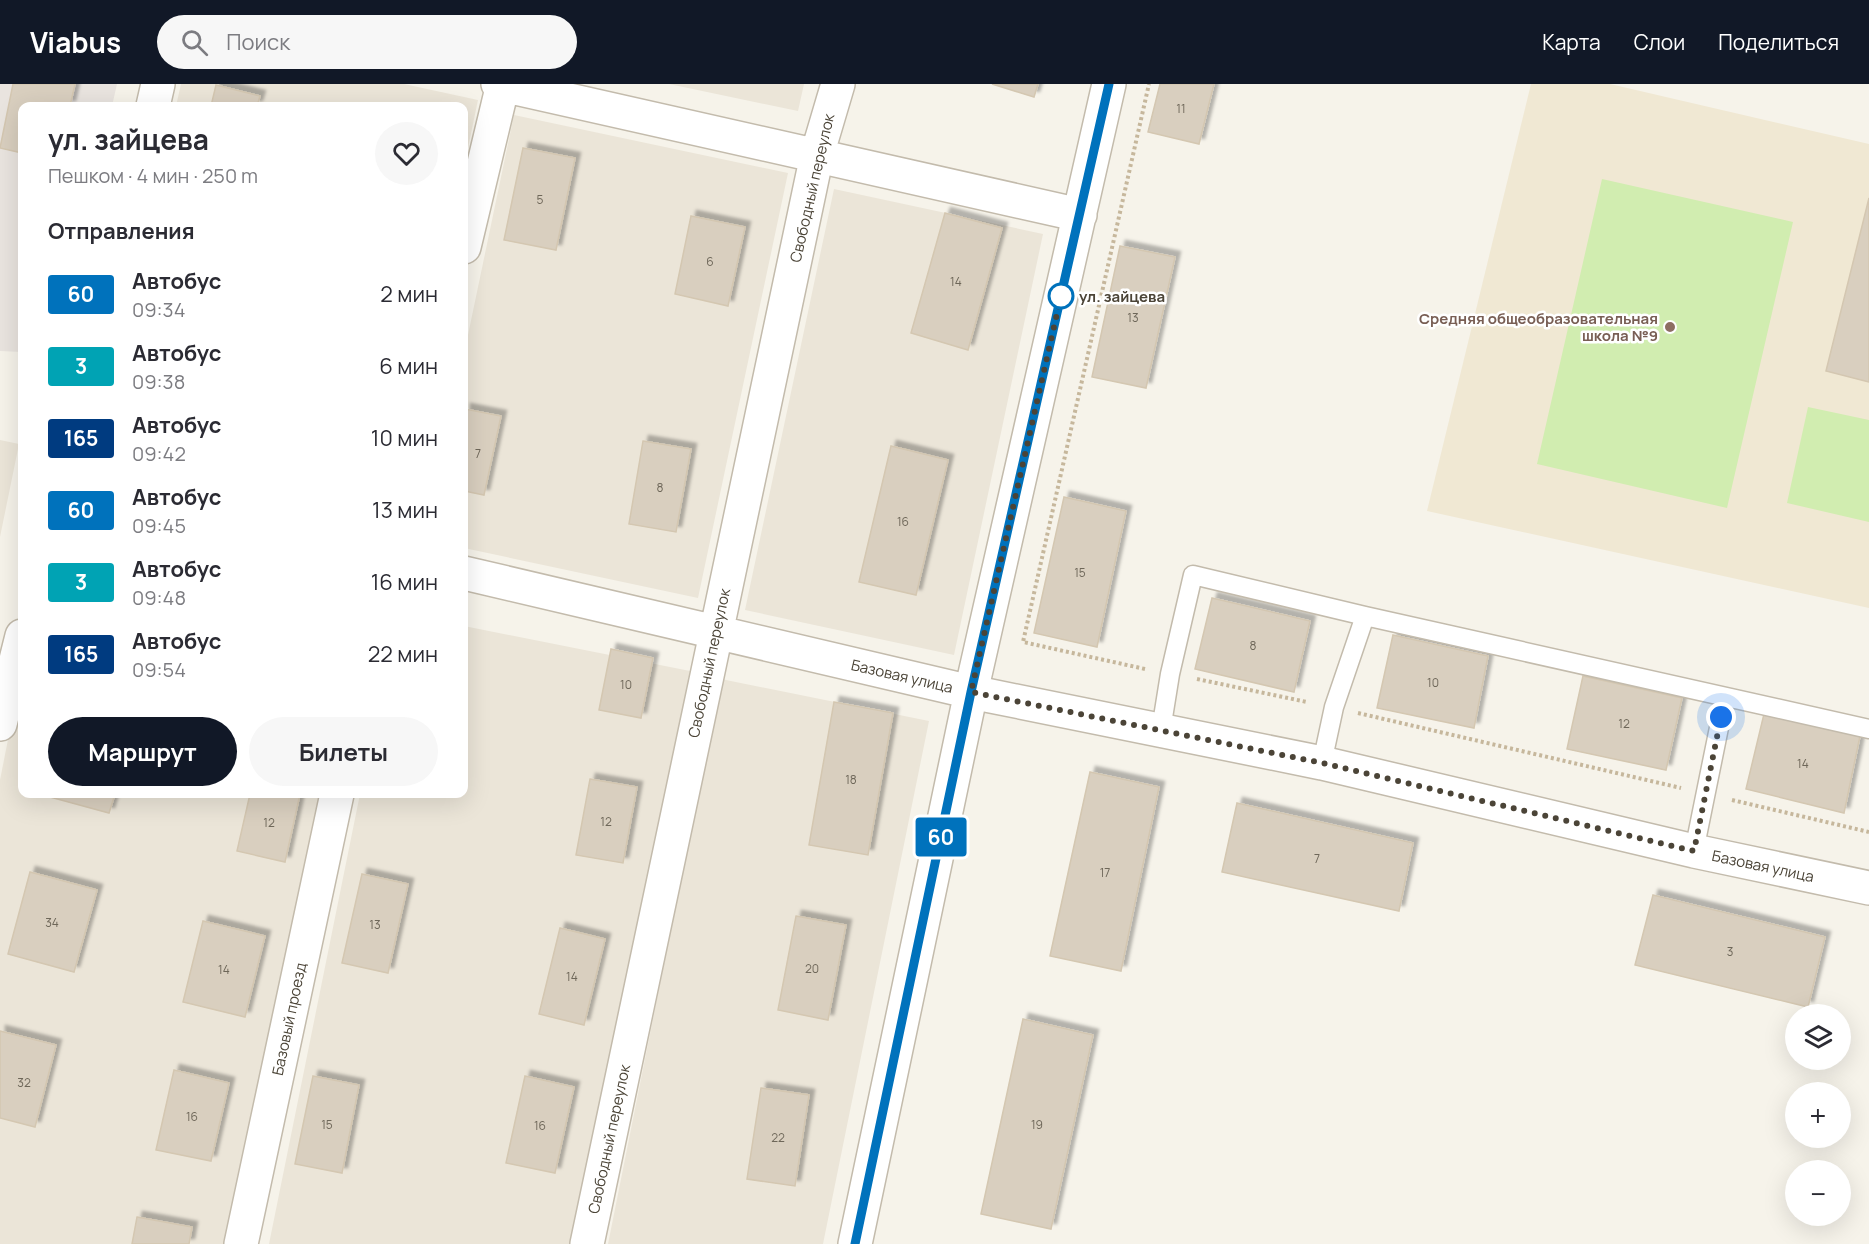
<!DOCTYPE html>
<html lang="ru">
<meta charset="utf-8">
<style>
body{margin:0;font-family:Manrope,sans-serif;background:#f7f7f7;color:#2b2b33;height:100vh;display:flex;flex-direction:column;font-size:22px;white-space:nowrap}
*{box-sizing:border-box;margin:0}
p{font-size:20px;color:#7c7c81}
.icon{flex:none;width:33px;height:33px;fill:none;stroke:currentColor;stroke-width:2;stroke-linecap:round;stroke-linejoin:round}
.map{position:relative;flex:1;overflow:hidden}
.sheet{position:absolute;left:18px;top:18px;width:450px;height:696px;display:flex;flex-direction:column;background:#fff;border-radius:12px;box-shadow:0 6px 24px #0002}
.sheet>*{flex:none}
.badge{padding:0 12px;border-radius:4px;font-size:21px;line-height:39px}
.buttons{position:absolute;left:1785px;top:920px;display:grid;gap:12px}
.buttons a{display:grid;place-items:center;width:66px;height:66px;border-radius:50%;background:#fff;box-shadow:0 6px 24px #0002;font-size:30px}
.you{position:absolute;width:30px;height:30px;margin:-15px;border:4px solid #fff;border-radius:50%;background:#1a73e8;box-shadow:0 0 0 9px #1a73e833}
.map>.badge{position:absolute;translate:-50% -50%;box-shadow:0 0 0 3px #fff}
h2{padding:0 30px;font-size:22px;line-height:54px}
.round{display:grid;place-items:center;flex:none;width:63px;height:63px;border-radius:32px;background:#f7f7f7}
.overview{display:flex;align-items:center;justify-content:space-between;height:102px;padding:0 30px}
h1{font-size:28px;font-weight:700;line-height:45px}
.button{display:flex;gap:12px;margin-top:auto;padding:12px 30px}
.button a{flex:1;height:69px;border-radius:36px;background:#111827;color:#fff;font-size:24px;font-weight:700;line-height:69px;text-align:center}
.button a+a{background:#f7f7f7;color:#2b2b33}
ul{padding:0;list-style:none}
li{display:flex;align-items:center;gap:18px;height:72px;padding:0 30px}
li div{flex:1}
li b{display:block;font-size:22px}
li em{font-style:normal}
li .badge{min-width:66px;font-weight:700;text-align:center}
header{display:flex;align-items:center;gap:36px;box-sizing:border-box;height:84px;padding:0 30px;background:#111827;color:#fff}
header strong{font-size:28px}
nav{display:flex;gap:33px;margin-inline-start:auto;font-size:21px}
.search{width:420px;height:54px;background:#f7f7f7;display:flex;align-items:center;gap:15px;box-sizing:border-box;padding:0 21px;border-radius:33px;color:#7c7c81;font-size:22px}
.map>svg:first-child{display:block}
.residential{fill:#ebe5d8}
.industrial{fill:#e9e4df}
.education{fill:#f0e8d3}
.green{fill:#d1edb0}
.building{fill:#d9cfbf;stroke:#d4c7b1;stroke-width:1.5;filter:url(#shadow)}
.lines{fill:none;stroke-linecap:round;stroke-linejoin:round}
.service-casing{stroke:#c3bbac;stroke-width:21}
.minor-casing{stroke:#c3bbac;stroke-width:36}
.path{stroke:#c6b79c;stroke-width:4;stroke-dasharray:3 3;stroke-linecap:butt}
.service{stroke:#fff;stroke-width:18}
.minor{stroke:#fff;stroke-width:33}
.line-casing{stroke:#fff;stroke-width:14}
.line{stroke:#0072bc;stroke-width:9}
.walk{stroke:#4b4437;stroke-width:6;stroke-dasharray:0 10.8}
.stop-dot{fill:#fff;stroke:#0072bc;stroke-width:3}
.education-dot{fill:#8d6e63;stroke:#fff;stroke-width:2}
.labels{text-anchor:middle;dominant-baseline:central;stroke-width:5;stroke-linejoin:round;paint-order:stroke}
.number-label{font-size:12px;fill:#6e6759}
.street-label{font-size:15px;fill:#4b4437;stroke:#fff}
.stop-label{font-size:15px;font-weight:bold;fill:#4b4437;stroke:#fff;text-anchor:start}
.education-label{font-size:15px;font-weight:bold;fill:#785e54;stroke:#fff;text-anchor:end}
</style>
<header>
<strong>Viabus</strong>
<div class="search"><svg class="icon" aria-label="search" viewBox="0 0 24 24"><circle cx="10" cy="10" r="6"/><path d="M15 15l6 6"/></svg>Поиск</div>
<nav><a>Карта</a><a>Слои</a><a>Поделиться</a></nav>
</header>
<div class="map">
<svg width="1869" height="1160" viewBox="0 0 1869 1160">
<defs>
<filter id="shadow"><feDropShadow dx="5.5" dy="-5.5" stdDeviation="1.5" flood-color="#0004"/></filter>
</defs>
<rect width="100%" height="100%" fill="#f6f3ea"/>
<!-- residential -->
<path class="residential" d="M181,0h223l74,16 -14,67v-61h-288z
M669,0h135l-6,27z
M514,31l274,58 -90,425 -234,-50v-194z
M834,105l209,45 -89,421 -209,-45z
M0,356l19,4 -19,93z
M464,542l226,45 -115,573h-306l91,-450h104z
M22,585v125h315l-91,450h-246v-464z
M721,595l208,42 -106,523h-215z"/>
<!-- industrial -->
<path class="industrial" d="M0,0h117l-5,22h-90v246l-22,-1z"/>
<!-- education -->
<path class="education" d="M1531,0h79l259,60v464l-442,-97z"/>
<!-- green -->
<path class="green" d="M1602,95l191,43 -66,286 -190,-44z
M1808,323l61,13v102l-82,-19z"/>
<!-- building -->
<path class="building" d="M13,0h62l-5,22h-48v47l-22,-5z
M992,0h46l-4,13z
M1160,0h54l-15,60 -51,-12z
M216,1l44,11 -3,10h-46z
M523,64l52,10 -19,92 -52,-10z
M1869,114v184l-43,-11z
M945,129l57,15 -34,122 -57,-17z
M691,132l54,11 -17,79 -53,-12z
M1120,162l55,11 -29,131 -54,-11z
M465,325l36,7 -17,79 -20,-4z
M643,357l48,8 -15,83 -47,-8z
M891,362l57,14 -32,135 -57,-13z
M1064,413l62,14 -29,136 -63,-14z
M1212,514l98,23 -16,71 -99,-23z
M1393,551l95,21 -14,72 -97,-20z
M611,565l42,9 -12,60 -42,-8z
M1583,592l99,22 -16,72 -99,-21z
M834,618l59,11 -25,142 -59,-10z
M1764,630l96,22 -16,77 -98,-24z
M1090,688l69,15 -38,184 -71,-15z
M590,695l47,8 -14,76 -47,-8z
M46,710h69l-6,19 -63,-17z
M250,710h50l-15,68 -48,-11z
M1237,719l176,40 -14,68 -177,-39z
M30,788l67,18 -23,82 -66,-18z
M362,790l46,10 -20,89 -46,-10z
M1653,811l172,42 -17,70 -173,-42z
M796,832l50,9 -18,95 -50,-10z
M203,837l62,15 -20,81 -62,-15z
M560,844l45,11 -21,86 -45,-11z
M1023,935l70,16 -42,194 -70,-15z
M0,947l56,14 -21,82 -35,-9z
M174,986l55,13 -18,78 -55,-11z
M313,992l46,9 -17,88 -47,-9z
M525,992l49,11 -19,86 -49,-10z
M761,1004l48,7 -14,91 -48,-7z
M137,1133l55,10 -3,17h-57z"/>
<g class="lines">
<defs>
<path id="service" d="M1161,646l9,-56 23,-99 172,41 504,113
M1322,679l12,-56 31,-91
M1694,767l31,-153"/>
<path id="minor" d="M498,0l582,131
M153,22l5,-22
M464,163l39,-163
M464,489l507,119 351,71 372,88 175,37
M0,640l22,-88
M241,1160l96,-450
M587,1160l230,-1089 21,-71
M855,1160l116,-552 138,-608"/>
</defs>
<!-- service casing -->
<use href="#service" class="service-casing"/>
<!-- minor casing -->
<use href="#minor" class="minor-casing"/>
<!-- path -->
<path class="path" d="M1145,585l-122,-27 126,-558
M1197,595l110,23
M1358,629l323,75
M1732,716l137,32"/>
<!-- service -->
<use href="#service" class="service"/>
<!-- minor -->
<use href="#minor" class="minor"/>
</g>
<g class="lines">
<defs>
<path id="line" d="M855,1160l116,-552 138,-608"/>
</defs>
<!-- line casing -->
<use href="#line" class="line-casing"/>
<!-- line -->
<use href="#line" class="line"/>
<!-- walk -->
<path class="walk" d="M1061,212l-90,396 351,71 372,88 27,-134"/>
</g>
<!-- markers -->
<circle class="stop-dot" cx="1061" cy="212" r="12"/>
<circle class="education-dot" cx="1670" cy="243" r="6"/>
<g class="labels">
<!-- number labels -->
<g class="number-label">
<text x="1181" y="24">11</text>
<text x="540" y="115">5</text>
<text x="710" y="177">6</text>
<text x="956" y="197">14</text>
<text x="1133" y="233">13</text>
<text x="478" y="369">7</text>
<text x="660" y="403">8</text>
<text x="903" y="437">16</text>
<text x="1080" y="488">15</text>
<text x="1253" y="561">8</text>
<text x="1433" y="598">10</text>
<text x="626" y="600">10</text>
<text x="1624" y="639">12</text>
<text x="1803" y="679">14</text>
<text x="851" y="695">18</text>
<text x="606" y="737">12</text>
<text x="269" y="738">12</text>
<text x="1317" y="774">7</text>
<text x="1105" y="788">17</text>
<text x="52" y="838">34</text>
<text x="375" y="840">13</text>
<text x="1730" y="867">3</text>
<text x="812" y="884">20</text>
<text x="224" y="885">14</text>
<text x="572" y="892">14</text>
<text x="24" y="998">32</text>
<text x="192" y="1032">16</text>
<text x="327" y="1040">15</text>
<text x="1037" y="1040">19</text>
<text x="540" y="1041">16</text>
<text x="778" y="1053">22</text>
</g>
<!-- street labels -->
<g class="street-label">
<text transform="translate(812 104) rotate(-77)">Свободный переулок</text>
<text transform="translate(709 579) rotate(-78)">Свободный переулок</text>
<text transform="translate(902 592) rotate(13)">Базовая улица</text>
<text transform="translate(1763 782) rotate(12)">Базовая улица</text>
<text transform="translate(289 935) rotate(-78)">Базовый проезд</text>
<text transform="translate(609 1055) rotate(-78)">Свободный переулок</text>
</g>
<!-- stop labels -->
<g class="stop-label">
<text x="1079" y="212">ул. зайцева</text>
</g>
<!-- education labels -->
<g class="education-label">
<text x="1658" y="234">Средняя общеобразовательная<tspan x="1658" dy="17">школа №9</tspan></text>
</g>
</g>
</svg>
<div class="buttons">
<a><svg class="icon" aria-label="layers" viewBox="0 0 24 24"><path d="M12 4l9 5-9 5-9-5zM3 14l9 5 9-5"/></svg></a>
<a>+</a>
<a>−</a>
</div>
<div class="you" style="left:1721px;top:633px"></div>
<b class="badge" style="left:941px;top:753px;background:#0072bc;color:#fff">60</b>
<section class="sheet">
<div class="overview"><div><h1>ул. зайцева</h1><p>Пешком · 4 мин · 250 m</p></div><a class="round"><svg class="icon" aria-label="heart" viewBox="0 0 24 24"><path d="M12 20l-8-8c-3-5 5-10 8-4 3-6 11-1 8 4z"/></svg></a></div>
<h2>Отправления</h2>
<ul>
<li><span class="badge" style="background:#0072bc;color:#fff">60</span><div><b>Автобус</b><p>09:34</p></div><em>2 мин</em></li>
<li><span class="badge" style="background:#00a3b4;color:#fff">3</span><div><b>Автобус</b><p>09:38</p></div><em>6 мин</em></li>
<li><span class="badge" style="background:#003b80;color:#fff">165</span><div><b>Автобус</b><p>09:42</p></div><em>10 мин</em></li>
<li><span class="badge" style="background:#0072bc;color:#fff">60</span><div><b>Автобус</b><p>09:45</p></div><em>13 мин</em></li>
<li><span class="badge" style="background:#00a3b4;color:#fff">3</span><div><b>Автобус</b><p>09:48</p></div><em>16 мин</em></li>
<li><span class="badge" style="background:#003b80;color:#fff">165</span><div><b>Автобус</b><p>09:54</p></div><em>22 мин</em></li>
</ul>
<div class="button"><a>Маршрут</a><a>Билеты</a></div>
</section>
</div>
